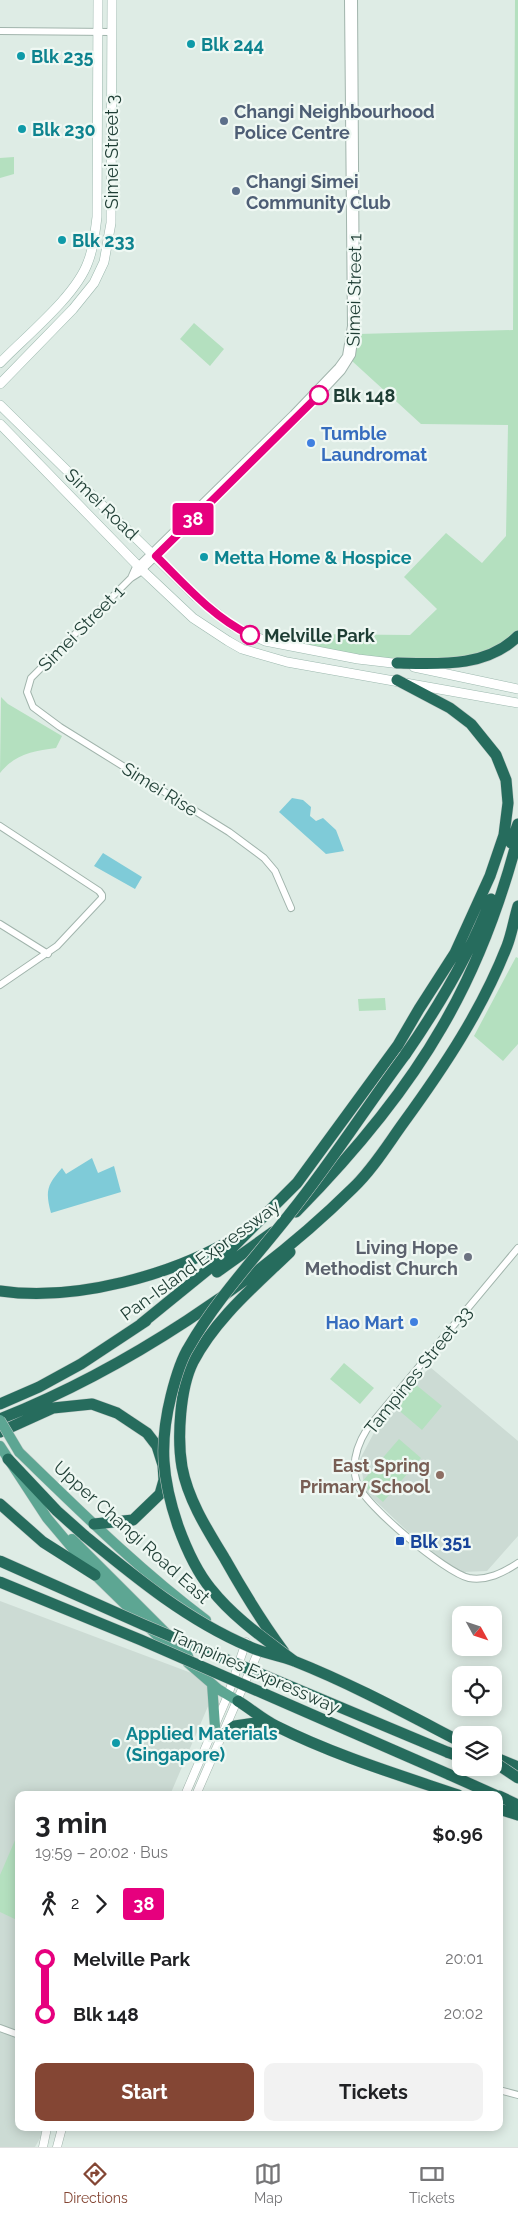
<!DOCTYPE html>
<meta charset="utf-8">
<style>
body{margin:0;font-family:Raleway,sans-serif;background:#f2f2f2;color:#202124;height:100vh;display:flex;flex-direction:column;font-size:19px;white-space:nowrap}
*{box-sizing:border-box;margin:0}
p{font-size:16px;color:#757577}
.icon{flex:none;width:28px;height:28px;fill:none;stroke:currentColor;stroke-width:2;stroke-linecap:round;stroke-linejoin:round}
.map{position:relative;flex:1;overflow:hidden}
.panel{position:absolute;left:15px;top:1791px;width:488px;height:340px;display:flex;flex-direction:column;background:#fff;border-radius:10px;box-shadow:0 2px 12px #0003}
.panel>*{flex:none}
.badge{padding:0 10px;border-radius:4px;font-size:18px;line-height:32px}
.needle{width:32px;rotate:130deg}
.buttons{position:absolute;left:452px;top:1606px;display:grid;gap:10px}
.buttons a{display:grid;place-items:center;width:50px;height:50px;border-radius:10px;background:#fff;box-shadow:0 2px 12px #0003;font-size:25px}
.map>.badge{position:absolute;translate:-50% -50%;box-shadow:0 0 0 2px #fff}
.legs{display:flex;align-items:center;gap:8px;height:55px;padding:0 20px;font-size:16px}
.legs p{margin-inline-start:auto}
.overview{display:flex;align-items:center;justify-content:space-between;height:85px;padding:0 20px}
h1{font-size:28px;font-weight:700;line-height:38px}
.primary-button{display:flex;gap:10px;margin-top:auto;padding:10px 20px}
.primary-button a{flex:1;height:58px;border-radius:10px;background:#844634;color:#fff;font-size:20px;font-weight:700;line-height:58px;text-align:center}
.primary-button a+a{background:#f2f2f2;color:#202124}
ul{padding:0 20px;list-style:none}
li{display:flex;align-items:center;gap:18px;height:55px;font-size:19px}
li i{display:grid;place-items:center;width:8px;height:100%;margin:0 6px;background:currentColor}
li i::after{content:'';width:12px;height:12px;margin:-6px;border:4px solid;border-radius:50%;background:#fff}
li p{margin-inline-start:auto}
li:first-child i{background:linear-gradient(#0000 50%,currentColor 0)}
li:last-child i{background:linear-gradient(currentColor 50%,#0000 0)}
.dock{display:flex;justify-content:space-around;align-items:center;height:70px;border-top:1px solid #e0e0e0;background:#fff;font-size:14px;color:#757577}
.dock a{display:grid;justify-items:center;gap:2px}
.dock .on{color:#844634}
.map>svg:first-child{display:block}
.built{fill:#ccdbd4}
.green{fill:#b4e0bf}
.water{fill:#7fcbd8}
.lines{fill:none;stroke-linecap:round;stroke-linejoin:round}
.minor-casing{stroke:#a1b4ac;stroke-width:8}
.tertiary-casing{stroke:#a1b4ac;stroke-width:9}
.secondary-casing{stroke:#9cb8ae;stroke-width:10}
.primary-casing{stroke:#c0c9c6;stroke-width:11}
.motorway-casing{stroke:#c0c9c6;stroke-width:12}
.minor{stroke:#fff;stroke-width:6}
.tertiary{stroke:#fff;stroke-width:8}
.secondary{stroke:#fff;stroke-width:9}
.primary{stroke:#5da693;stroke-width:10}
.motorway{stroke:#266c5d;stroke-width:11}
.primary-bridge-casing{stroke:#c0c9c6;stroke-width:11;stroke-linecap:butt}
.motorway-bridge-casing{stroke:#c0c9c6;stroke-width:12;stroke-linecap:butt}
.primary-bridge{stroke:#5da693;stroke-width:10}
.motorway-bridge{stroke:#266c5d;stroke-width:11}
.line-1-casing{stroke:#fff;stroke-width:11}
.line-1{stroke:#e6007e;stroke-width:8}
.culture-dot{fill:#0f9aa8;stroke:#eff8f3;stroke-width:2}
.service-dot{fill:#5c6f8a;stroke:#eff8f3;stroke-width:2}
.stop-1-dot{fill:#fff;stroke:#e6007e;stroke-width:2.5}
.shop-dot{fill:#3f7fe0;stroke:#eff8f3;stroke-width:2}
.worship-dot{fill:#6b7280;stroke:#eff8f3;stroke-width:2}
.education-dot{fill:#8d6e63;stroke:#eff8f3;stroke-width:2}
.transit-dot{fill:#1a4fb4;stroke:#eff8f3;stroke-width:2}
.labels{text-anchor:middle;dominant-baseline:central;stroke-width:4.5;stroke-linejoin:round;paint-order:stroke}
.culture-label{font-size:18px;font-weight:bold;fill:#0d838f;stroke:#eff8f3;text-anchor:start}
.service-label{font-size:18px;font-weight:bold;fill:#4e5e75;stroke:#eff8f3;text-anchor:start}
.street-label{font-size:18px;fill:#1e3d34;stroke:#eff8f3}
.stop-label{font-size:18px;font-weight:bold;fill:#1e3d34;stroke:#eff8f3;text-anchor:start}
.shop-label{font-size:18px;font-weight:bold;fill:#366cbe;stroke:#eff8f3;text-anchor:start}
.worship-label{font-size:18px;font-weight:bold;fill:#5b616d;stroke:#eff8f3;text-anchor:end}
.education-label{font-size:18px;font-weight:bold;fill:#785e54;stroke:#eff8f3;text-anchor:end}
.transit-label{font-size:18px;font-weight:bold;fill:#164399;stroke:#eff8f3;text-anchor:start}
</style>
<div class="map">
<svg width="518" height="2147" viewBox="0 0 518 2147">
<rect width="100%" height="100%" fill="#deece5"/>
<!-- built -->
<path class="built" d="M430,1367l88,74v95l-31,35 -24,1 -22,-9 -76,-72 -5,-32 16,-30z
M0,1601l218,82 -48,112h-151v333h27l-11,19h-35z"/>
<!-- green -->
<path class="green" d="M515,0h3v632c-49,49 -157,23 -218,13l1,-11 109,1 27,-26 -33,-32 42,-44 36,30 24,-27 2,-111 -87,-1 -69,-63 6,-27 155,-4z
M14,157v17l-14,4v-20z
M194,323l30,26 -14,17 -30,-27z
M1,697l7,7 54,32 -6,12c-23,3 -41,6 -56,25z
M516,957l2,1v86l-15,17 -29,-25z
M385,998l1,12 -27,1 -1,-12z
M344,1363l30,25 -14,16 -30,-25z
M415,1384l27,22 -20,24 -26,-22z
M399,1439l22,19 -38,44 -22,-19z
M19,1831v90l-19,-9v-37z"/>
<!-- water -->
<path class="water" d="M292,798l11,2 8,7 -1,9 6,5 7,-3 13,12 8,21 -18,3 -47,-42z
M103,853l39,24 -7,12 -41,-23z
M92,1158l6,15 16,-7 7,26 -70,21c-6,-22 -4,-28 11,-45l4,6z"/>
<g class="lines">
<defs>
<path id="minor" d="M0,31l111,1
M131,578l4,-9 158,-155 45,-47 8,-11 5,-30 -3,-326
M0,826l99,65 3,4v3l-45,48 -57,39
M291,908l-16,-37 -11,-13 -35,-26 -169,-105 -27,-20 -6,-15 4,-14 100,-100 8,-5 158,-154 45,-48 10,-16 4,-28 -2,-327
M0,924l48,30
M518,1248l-151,181c-10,16 -16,35 -10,54 7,22 89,90 112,95 18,3 34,-5 49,-15
M0,2028l19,7
M499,2090l19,5"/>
<path id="tertiary" d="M185,1795l43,-100 18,-53
M196,1795l63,-145
M43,2147l4,-19
M57,2147l5,-19"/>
<path id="secondary" d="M0,363c26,-27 76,-67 88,-101 6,-15 7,-30 9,-45l1,-217
M0,384l73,-75 21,-26 10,-21 7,-39 1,-223
M0,405l195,191 38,30 32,15 93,18 43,5
M0,424l142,146 51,48 35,23 14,8 45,13 231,41
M414,667l104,22"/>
<path id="primary" d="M0,1446l47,72 48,57 81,79
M19,1452c60,58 120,118 187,168
M72,1539l115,115 5,12
M188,1663l30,26 20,12
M212,1684l3,42"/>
<path id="motorway" d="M397,663c41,1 89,5 121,-27
M511,843l7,-19
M405,1055c34,-49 65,-101 86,-156
M296,1212c55,-56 107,-117 146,-185 34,-58 59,-125 76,-190
M217,1272l56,-40
M0,1291c75,11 174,-16 238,-55
M141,1324l80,-65 76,-76 101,-138 21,-36 36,-56 35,-77 14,-41 4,-32 -2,-23 -10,-25 -25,-31 -21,-16 -53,-28
M0,1404l39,-17 42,-23 65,-43
M0,1419c124,-49 258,-137 353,-231 20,-19 35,-44 51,-66 40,-55 78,-112 103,-176 5,-13 7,-27 11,-40
M0,1432l53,-24 39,-4 25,9 30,20 10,13 6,19 1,15 -4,14 -27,26 -39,4
M8,1459l49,52 28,25
M0,1504l43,38 52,33
M284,1652c-22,-30 -41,-61 -59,-93 -17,-28 -37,-59 -43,-92 -5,-29 -2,-79 11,-105 23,-44 62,-76 97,-110
M238,1701c13,8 24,18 38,25 58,29 120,48 182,69
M224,1734l11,-8 32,-5
M447,1752l14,5
M494,1757l24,10
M448,1774l47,21
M499,1796l19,9
M499,1809l19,6"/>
</defs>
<!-- minor casing -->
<use href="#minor" class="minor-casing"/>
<!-- tertiary casing -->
<use href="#tertiary" class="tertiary-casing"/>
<!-- secondary casing -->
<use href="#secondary" class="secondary-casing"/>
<!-- primary casing -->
<use href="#primary" class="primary-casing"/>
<!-- motorway casing -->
<use href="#motorway" class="motorway-casing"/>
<!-- minor -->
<use href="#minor" class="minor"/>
<!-- tertiary -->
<use href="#tertiary" class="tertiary"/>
<!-- secondary -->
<use href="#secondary" class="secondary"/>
<!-- primary -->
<use href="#primary" class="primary"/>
<!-- motorway -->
<use href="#motorway" class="motorway"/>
<defs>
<path id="primary-bridge" d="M0,1420l19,32"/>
<path id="motorway-bridge" d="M85,1536c50,41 102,84 163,110 14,7 31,9 46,15 58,23 113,53 167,81
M0,1561l144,64 303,127
M0,1582l141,58 307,134
M294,1661c-29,-22 -60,-43 -83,-72 -15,-18 -25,-41 -33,-63 -16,-47 -19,-82 -7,-130 4,-16 9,-35 18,-49 28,-49 68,-91 103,-136 40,-50 75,-105 113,-156
M494,1762l24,16"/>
</defs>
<!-- primary-bridge casing -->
<use href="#primary-bridge" class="primary-bridge-casing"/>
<!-- motorway-bridge casing -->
<use href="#motorway-bridge" class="motorway-bridge-casing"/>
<!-- primary-bridge -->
<use href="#primary-bridge" class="primary-bridge"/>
<!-- motorway-bridge -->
<use href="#motorway-bridge" class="motorway-bridge"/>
</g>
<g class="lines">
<defs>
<path id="line-1" d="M250,635c-37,-18 -65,-50 -94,-79l163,-161"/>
</defs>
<!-- line-1 casing -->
<use href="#line-1" class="line-1-casing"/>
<!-- line-1 -->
<use href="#line-1" class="line-1"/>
</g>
<!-- markers -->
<g class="culture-dot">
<circle cx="191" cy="44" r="5"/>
<circle cx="21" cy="56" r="5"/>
<circle cx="22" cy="129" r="5"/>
<circle cx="62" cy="240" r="5"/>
<circle cx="204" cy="557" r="5"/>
<circle cx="116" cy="1743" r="5"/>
</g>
<g class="service-dot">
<circle cx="224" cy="121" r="5"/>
<circle cx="236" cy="191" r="5"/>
</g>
<g class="stop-1-dot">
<circle cx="319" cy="395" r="9"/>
<circle cx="250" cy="635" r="9"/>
</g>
<g class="shop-dot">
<circle cx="311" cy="443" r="5"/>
<circle cx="414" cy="1322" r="5"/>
</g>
<circle class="worship-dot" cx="468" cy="1257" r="5"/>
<circle class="education-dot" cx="440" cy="1475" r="5"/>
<rect class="transit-dot" x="395" y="1536" width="10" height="10" rx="2.5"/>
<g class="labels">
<!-- culture labels -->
<g class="culture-label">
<text x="201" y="44">Blk 244</text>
<text x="31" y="56">Blk 235</text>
<text x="32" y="129">Blk 230</text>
<text x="72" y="240">Blk 233</text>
<text x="214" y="557">Metta Home &amp; Hospice</text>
<text x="126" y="1733">Applied Materials<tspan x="126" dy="21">(Singapore)</tspan></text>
</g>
<!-- service labels -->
<g class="service-label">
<text x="234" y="111">Changi Neighbourhood<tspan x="234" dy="21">Police Centre</tspan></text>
<text x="246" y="181">Changi Simei<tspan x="246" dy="21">Community Club</tspan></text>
</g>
<!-- street labels -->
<g class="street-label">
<text transform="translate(111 152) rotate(-90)">Simei Street 3</text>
<text transform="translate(354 290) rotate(-89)">Simei Street 1</text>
<text transform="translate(102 504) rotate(44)">Simei Road</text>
<text transform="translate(81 628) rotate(-45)">Simei Street 1</text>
<text transform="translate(160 789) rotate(32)">Simei Rise</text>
<text transform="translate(200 1260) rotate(-36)">Pan-Island Expressway</text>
<text transform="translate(418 1370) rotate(-51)">Tampines Street 33</text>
<text transform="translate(132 1532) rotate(42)">Upper Changi Road East</text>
<text transform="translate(255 1671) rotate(24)">Tampines Expressway</text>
</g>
<!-- stop labels -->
<g class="stop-label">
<text x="333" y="395">Blk 148</text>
<text x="264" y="635">Melville Park</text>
</g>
<!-- shop labels -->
<g class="shop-label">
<text x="321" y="433">Tumble<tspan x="321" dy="21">Laundromat</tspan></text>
<text x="404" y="1322" text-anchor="end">Hao Mart</text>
</g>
<!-- worship labels -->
<g class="worship-label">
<text x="458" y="1247">Living Hope<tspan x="458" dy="21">Methodist Church</tspan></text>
</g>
<!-- education labels -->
<g class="education-label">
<text x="430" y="1465">East Spring<tspan x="430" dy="21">Primary School</tspan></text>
</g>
<!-- transit labels -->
<g class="transit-label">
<text x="410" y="1541">Blk 351</text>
</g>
</g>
</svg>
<div class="buttons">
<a><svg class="needle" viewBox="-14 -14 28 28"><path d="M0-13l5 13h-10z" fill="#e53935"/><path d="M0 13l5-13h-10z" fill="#757577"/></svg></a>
<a><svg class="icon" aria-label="locate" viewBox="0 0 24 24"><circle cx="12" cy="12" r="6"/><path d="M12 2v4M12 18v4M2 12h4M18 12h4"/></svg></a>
<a><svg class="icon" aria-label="layers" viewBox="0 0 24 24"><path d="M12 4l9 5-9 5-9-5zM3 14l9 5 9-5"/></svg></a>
</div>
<b class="badge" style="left:193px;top:519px;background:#e6007e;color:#fff">38</b>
<section class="panel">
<div class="overview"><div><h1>3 min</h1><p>19:59 – 20:02 · Bus</p></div><b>$0.96</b></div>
<div class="legs"><svg class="icon" aria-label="walk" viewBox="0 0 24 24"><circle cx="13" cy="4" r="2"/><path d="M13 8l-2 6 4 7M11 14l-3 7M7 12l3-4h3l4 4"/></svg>2<svg class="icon" aria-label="forward" viewBox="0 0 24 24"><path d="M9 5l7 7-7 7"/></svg><b class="badge" style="background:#e6007e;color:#fff">38</b></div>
<ul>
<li><i style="color:#e6007e"></i><b>Melville Park</b><p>20:01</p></li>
<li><i style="color:#e6007e"></i><b>Blk 148</b><p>20:02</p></li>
</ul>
<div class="primary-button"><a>Start</a><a>Tickets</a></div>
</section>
</div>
<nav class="dock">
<a class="on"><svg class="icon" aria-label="directions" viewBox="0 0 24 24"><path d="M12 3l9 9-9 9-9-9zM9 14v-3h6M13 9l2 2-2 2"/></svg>Directions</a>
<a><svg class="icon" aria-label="map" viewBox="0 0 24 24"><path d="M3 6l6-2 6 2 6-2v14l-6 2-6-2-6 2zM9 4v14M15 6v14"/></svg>Map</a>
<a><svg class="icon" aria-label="tickets" viewBox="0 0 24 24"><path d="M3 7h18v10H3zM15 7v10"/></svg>Tickets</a>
</nav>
